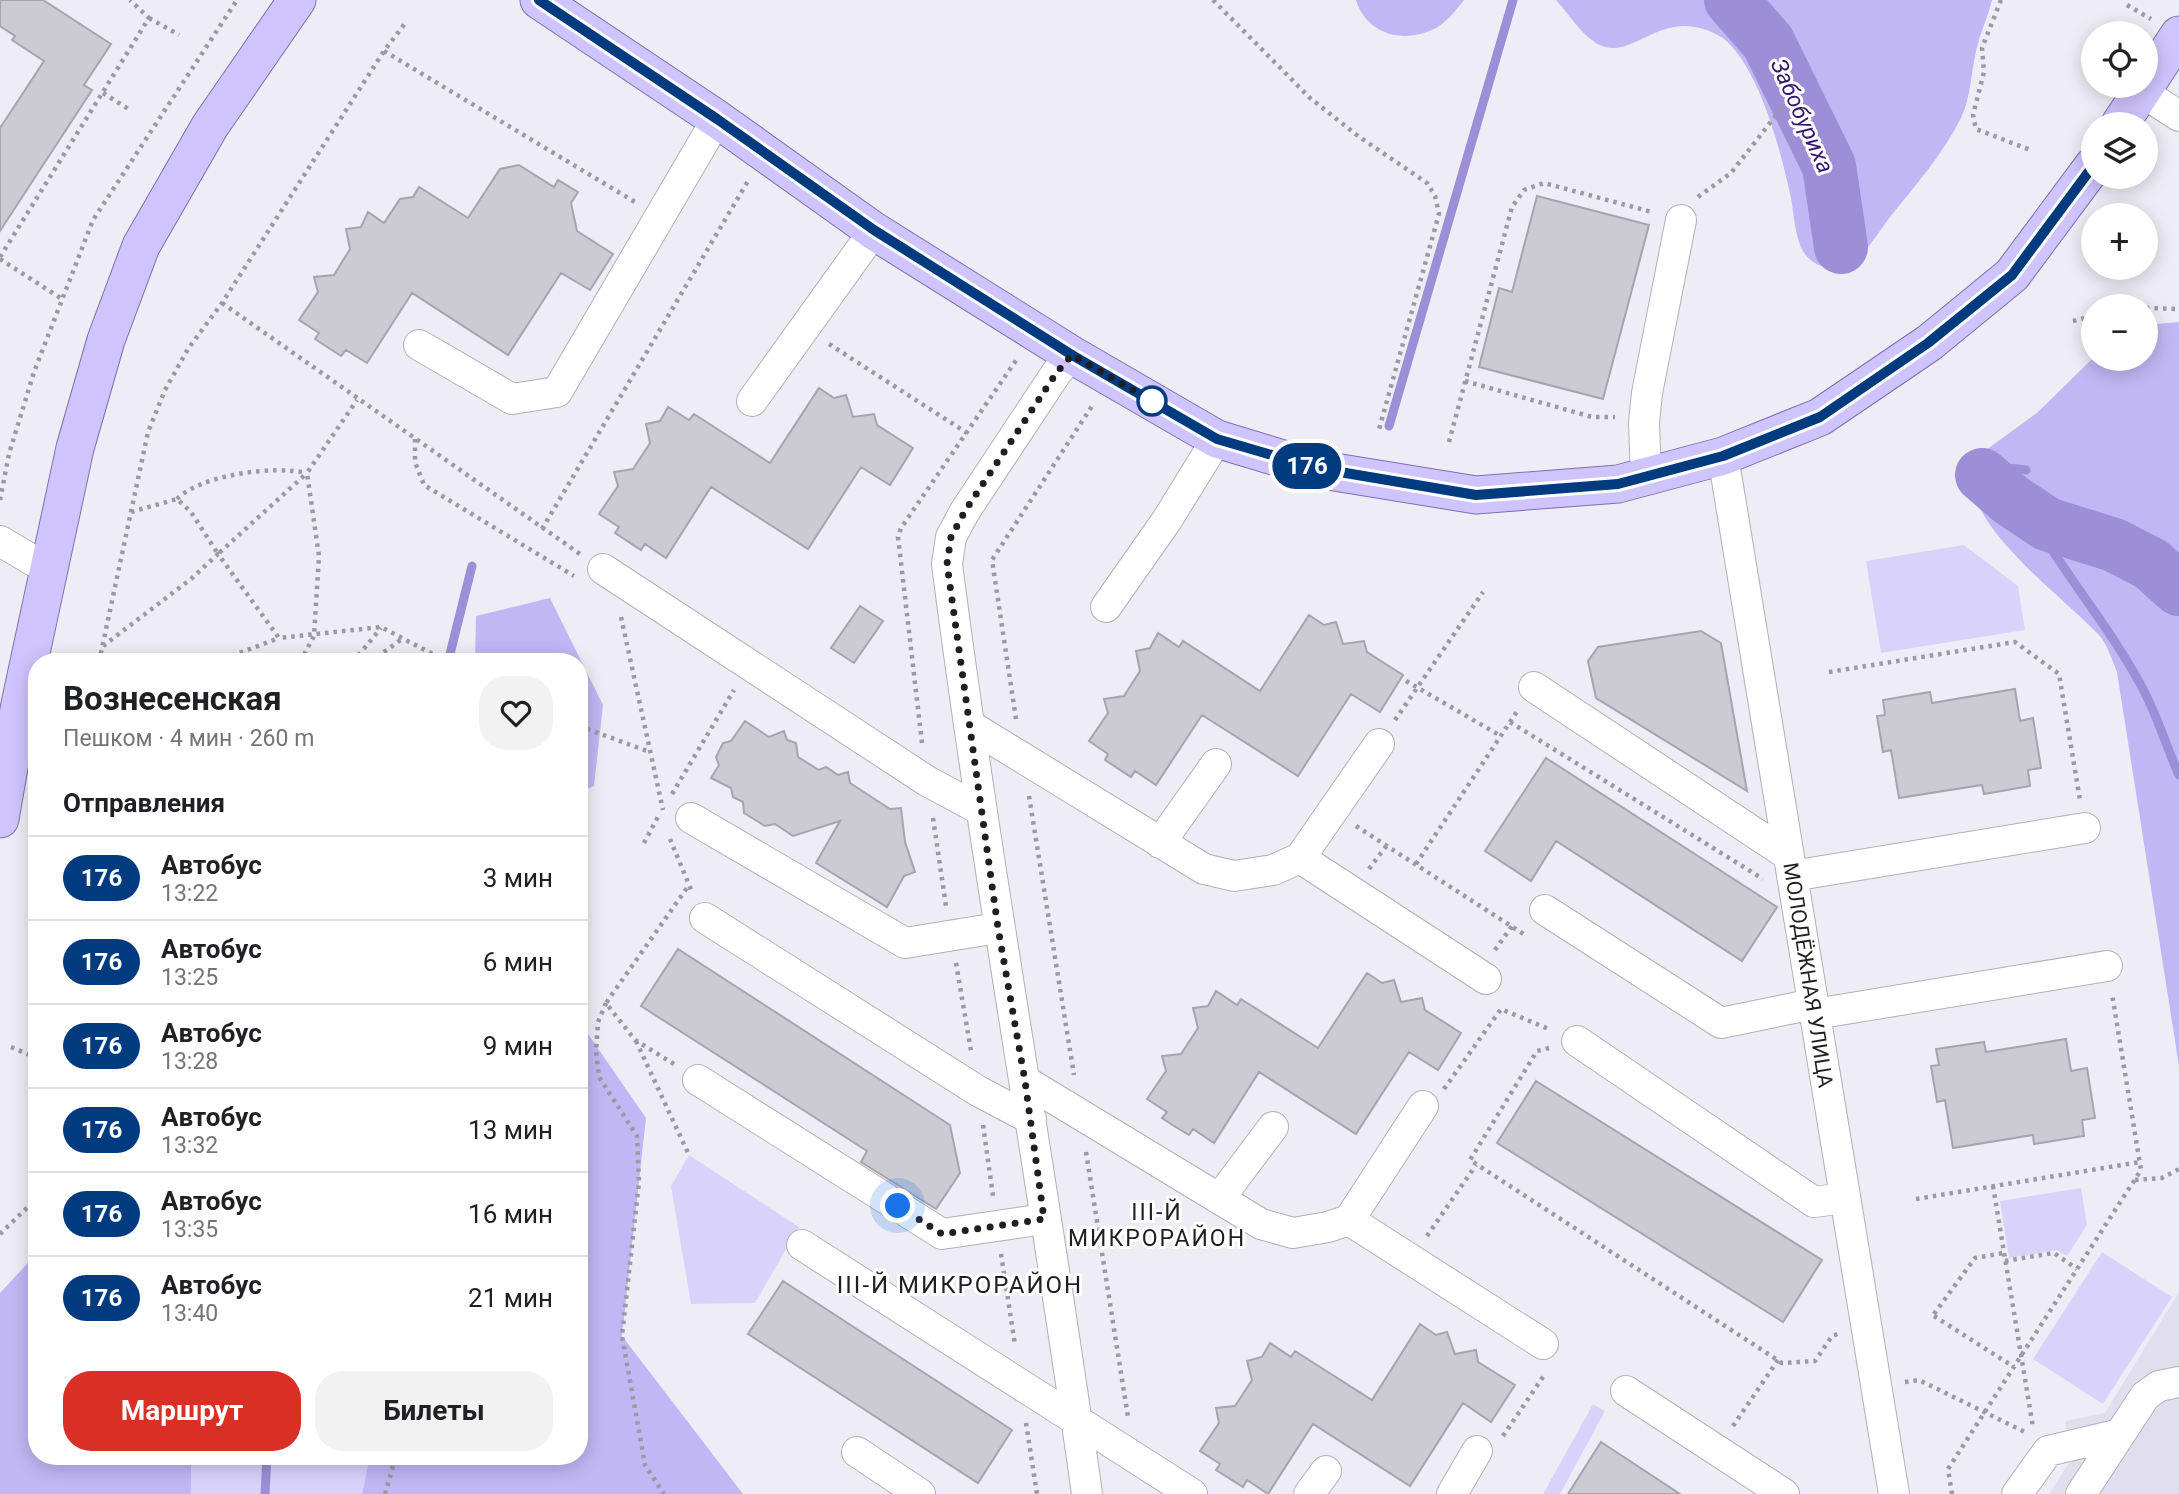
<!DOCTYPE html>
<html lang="ru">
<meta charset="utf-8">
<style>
body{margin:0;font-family:Roboto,sans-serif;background:#f2f2f2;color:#202124;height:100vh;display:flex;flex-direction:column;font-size:26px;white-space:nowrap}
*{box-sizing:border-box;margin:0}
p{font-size:23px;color:#757577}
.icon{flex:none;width:38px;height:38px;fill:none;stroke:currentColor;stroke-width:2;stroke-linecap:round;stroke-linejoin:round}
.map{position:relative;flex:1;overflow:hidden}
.side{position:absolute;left:28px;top:653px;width:560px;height:812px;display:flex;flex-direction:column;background:#fff;border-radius:28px;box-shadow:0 4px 18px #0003}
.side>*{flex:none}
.badge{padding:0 14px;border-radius:23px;font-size:24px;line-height:46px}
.buttons{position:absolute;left:2081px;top:21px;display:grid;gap:14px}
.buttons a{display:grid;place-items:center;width:77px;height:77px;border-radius:50%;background:#fff;box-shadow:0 4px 18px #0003;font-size:35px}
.you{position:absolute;width:35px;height:35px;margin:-18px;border:5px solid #fff;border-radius:50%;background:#1a73e8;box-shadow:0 0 0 10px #1a73e833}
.map>.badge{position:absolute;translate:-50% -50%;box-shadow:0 0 0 4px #fff}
h2{padding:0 35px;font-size:26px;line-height:63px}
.round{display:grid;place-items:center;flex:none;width:74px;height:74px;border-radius:28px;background:#f2f2f2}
.headline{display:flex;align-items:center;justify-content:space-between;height:119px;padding:0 35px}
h1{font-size:33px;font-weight:700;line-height:52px}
.action{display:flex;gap:14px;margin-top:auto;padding:14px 35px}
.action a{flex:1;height:80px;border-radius:28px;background:#d93025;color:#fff;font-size:28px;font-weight:700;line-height:80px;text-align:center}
.action a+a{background:#f2f2f2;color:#202124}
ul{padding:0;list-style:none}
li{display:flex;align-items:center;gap:21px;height:84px;padding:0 35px;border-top:2px solid #e0e0e0}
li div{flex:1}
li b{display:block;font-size:26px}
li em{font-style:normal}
li .badge{min-width:77px;font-weight:700;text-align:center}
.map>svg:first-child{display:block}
.built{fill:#e1dfee}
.green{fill:#d9d3fc}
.forest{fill:#c1b7f4}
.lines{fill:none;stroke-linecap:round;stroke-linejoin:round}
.stream{stroke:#9c8ed7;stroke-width:9}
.river{stroke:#9c8ed7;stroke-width:54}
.building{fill:#cccbd2;stroke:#a5a5ac;stroke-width:2}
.minor-casing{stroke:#b1b0b7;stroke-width:32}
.major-casing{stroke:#7d70af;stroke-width:39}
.path{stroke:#9b9aa0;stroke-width:4.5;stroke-dasharray:3.5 5;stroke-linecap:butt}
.minor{stroke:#fff;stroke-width:30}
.major{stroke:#cfc4fd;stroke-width:37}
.line-casing{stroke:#fff;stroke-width:16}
.line{stroke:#003b80;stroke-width:10}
.walk{stroke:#1f1f21;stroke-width:7;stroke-dasharray:0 12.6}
.stop-dot{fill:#fff;stroke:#003b80;stroke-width:3.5}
.labels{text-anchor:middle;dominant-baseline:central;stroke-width:6;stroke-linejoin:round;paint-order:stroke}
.street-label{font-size:21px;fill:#1f1f21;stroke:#fff}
.water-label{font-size:23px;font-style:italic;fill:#34176c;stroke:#fff}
.neighbourhood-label{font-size:23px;letter-spacing:2px;fill:#1f1f21;stroke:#fff}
.quarter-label{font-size:24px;letter-spacing:2px;fill:#1f1f21;stroke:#fff}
</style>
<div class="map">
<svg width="2179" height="1494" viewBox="0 0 2179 1494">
<rect width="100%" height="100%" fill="#eeedf5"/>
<!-- built -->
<path class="built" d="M2179,1292v202h-130l23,-36 -7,-37 40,-8z"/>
<!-- green -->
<path class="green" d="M1964,545l54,41 7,44 -144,23 -15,-92z
M689,1155l110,72 -44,76 -64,1 -20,-118z
M2081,1188l6,37 -20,31 -10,-6 -48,8 -9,-57z
M2102,1252l70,45 -69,107 -70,-45z
M1593,1404l12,7 -45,83h-17z
M191,1456h179l-8,38h-171z"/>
<!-- forest -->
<path class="forest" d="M1356,0h108c-9,11 -18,24 -32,30 -31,14 -66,3 -76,-30z
M1556,0h436c-4,17 -12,33 -16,51 -5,22 -5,46 -15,67 -18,36 -46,68 -71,99 -13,17 -26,42 -47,49 -14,5 -29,0 -38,-12 -10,-14 -11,-40 -14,-56 -10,-46 -31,-130 -68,-160 -62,-38 -89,28 -127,5 -15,-9 -28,-30 -40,-43z
M2179,322v744l-62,-394c-5,-12 -10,-29 -19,-38 -34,-37 -151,-120 -123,-176l63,-46 55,-54 53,1v-34z
M550,598l53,107 -9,81 -15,7v-131l-104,-1 1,-45z
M579,1021l67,97 -24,218 121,158h-381l8,-38h209z
M37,1253v203h154v38h-191v-201z"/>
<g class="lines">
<!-- stream -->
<path class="stream" d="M1389,426l124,-426
M1991,483c17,-14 12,-17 35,-13
M2028,511c35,62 83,117 116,180 14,27 23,57 35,84
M448,662l24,-96
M265,1494l2,-38"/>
<!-- river -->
<path class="river" d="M1731,0l37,42 61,124 12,81
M1982,475l29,25 36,24 67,21 37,19 28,25"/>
</g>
<!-- building -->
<path class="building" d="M0,0h43l68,44 -27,41 8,5 -92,141v-103l44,-67 -32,-21 3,-4 -15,-10z
M519,165l35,22 4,-7 20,12 -7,11 6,28 36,23 -23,36 -29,-17 -53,82 -96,-62 -45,70 -21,-13 -5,6 -26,-17 4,-6 -20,-13 19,-28 -4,-15 20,-2 16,-26 -4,-20 15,-2 7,-15 16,11 16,-24 13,-2 6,-10 49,31 32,-49z
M1537,196l112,29 -46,174 -124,-32 20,-79 13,4z
M819,388l15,10 12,-3 7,22 21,-3 3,11 36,23 -23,37 -29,-18 -53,82 -97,-62 -45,71 -21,-14 -4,6 -26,-17 4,-6 -20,-13 19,-28 -4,-14 19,-3 17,-26 -4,-19 14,-3 8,-14 21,13 5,-6 76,49z
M860,606l23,15 -29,42 -23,-15z
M1309,615l15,10 12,-3 7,22 21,-3 3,11 36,23 -23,37 -29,-18 -53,82 -96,-61 -46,70 -21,-14 -4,6 -26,-17 3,-6 -19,-13 19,-28 -4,-14 20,-3 16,-25 -4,-20 14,-3 8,-15 21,14 4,-6 77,50z
M1701,631l20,12 26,148 -151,-93 -8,-37 10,-14z
M2015,689l5,32 13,-3 8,50 -13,2 2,16 -46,8 -2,-9 -83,13 -8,-48 -8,2 -6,-36 8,-1 -2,-15 47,-8 2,11z
M745,721l24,16 15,-6 3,9 9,3 2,14 21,13 7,-3 12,8 10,-3 2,11 40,26 11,-1 4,34 10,30 -11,4 -17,31 -71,-44 24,-42 -47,15 -18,-12 -10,2 -21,-13 -1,-11 -10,-5 -2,-9 -20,-10 8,-13 -3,-8 7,-14 8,-2z
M1546,758l231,149 -35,54 -186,-120 -25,40 -46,-30z
M678,949l272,176 10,48 -24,36 -75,-47 6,-11 -226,-145z
M1367,973l15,10 12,-3 7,22 21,-4 3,12 36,23 -23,37 -29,-18 -53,82 -97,-62 -45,71 -21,-14 -4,6 -15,-9 -12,-8 5,-6 -20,-13 19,-28 -4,-15 19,-2 17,-26 -5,-20 15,-2 8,-15 21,14 4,-6 77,49z
M2066,1039l5,32 16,-3 8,50 -13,2 2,16 -50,8 -1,-9 -80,13 -8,-48 -8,2 -6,-36 8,-1 -3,-16 48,-7 2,10z
M1536,1081l286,179 -39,62 -286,-179z
M783,1281l229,149 -34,53 -230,-149z
M1420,1324l16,11 11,-3 8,22 21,-4 2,12 37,23 -24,37 -28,-19 -53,83 -97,-62 -45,70 -21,-14 -4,7 -27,-17 4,-6 -20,-13 19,-28 -3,-15 19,-2 17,-26 -5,-19 15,-4 8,-14 21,14 4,-6 77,49z
M1601,1442l79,52h-112z"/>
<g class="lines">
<defs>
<path id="minor" d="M2142,92l37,24
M419,345l93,54 45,-7 160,-273
M1072,355l-15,17 -92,139 -14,26 -4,27c40,311 97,619 140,930
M752,401l122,-170
M1723,456l171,1038
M1646,476l-2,-53 3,-30 34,-173
M0,541l49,29
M603,569l324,212 54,29
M1106,607l61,-87 50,-81
M1534,687l254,168
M969,725l235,144 30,7 39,-6 27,-12 79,-114
M691,818l214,125 93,-15
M1160,843l56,-79
M1300,858l186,121
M1792,876l293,-48
M1545,910l176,113 92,-19
M705,918l273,173 53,28
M1815,1014l292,-48
M1577,1041l237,161 31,-4
M698,1080l244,154 102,-15
M1025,1081l236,143 32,9 35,-6 21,-7 74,-114
M1219,1199l54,-72
M1349,1220l194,124
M802,1245l390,249
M1626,1391l158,103
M857,1452l63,42
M1309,1494l17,-23
M1452,1494l25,-43
M2017,1494l31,-43 72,-17
M2081,1494l64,-98 14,-10 20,-4"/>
<path id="major" d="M539,0l178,119 157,112 198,124 145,84 99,30 160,26 142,-11 105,-28 97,-39 109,-74 83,-68 81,-109
M2120,124l59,-89
M0,819l20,-115 55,-256 31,-108 35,-94 69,-120 87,-126"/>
</defs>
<!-- minor casing -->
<use href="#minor" class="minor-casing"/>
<!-- major casing -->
<use href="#major" class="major-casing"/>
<!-- path -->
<path class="path" d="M1213,0l97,98 48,38 69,47 8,13 4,18 -61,219
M2001,0l-19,48 2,24 -11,43 3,14 57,22
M2127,5l24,14
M149,18l30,17
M384,51l251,151
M103,93l27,17
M1698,197l33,-24 53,-68
M0,257l149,-239 -19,-18
M0,259l62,40
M222,303l358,251
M2146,308l33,1
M2073,321l20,-5
M829,344l138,89
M1465,381l127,36h23
M415,439v23l9,23 150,91
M1449,442l63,-235 12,-17 20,-7 108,29
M177,499c23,-24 97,-34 129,-26
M0,500l9,-46 25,-82 59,-152 144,-220
M131,512l46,-13 14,13 27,42 88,-80
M542,529l206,-348
M621,617l42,193
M103,646l88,-67 27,-25 61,84 102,-11 67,35
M99,662l49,-230 17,-42 23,-41 34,-46 162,-252 22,-29
M216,662l63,-24
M300,662l14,-26 5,-80 -12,-83 50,-73
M353,662l28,-34
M370,662l32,-23
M1829,672l186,-30 44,32 21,126
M1406,681l95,55
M1016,719l-24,-159 100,-154
M1395,720l88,-128
M1510,722l253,157
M579,726l68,25
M922,743l-24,-206 3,-9 116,-169
M672,794l62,-104
M1029,796l45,279
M933,818l13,88
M1356,826l169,109
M670,839l22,53
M644,843l16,-30
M1416,864l102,-154
M1369,869l18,-24
M1495,950l17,-24
M956,963l15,88
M606,1003l-8,19 -2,29 3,26 38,59 2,46 -17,154 23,129 19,29
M636,1041l53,114
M11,1047l26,11
M1549,1048l-12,3 -67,109 312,203 33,-2 17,-25 6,-2
M674,1064l-39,-24 -29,-37 83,-118
M1444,1089l57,-80 50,21
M983,1125l10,71
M1086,1152l42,265
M2135,1180l27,-2 17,-9
M1993,1186l40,241
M1916,1199l224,-37
M0,1234l37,-36
M1427,1236l49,-71
M1001,1254l14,91
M2005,1261l49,-8 23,16
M1934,1314l41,-56 29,-5
M1934,1316l80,51
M1905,1382l14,-2 108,53
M1026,1423l11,71
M1733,1426l45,-66
M1503,1436l42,-62
M385,1494l11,-38
M1952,1494l-4,-25 193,-299 -29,-176"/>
<!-- minor -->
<use href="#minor" class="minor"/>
<!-- major -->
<use href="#major" class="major"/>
</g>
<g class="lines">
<defs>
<path id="line" d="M539,0l178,119 157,111 198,125 145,84 99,29 160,27 142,-11 105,-28 97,-39 108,-74 84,-68 81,-109"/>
</defs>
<!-- line casing -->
<use href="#line" class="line-casing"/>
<!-- line -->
<use href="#line" class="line"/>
<!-- walk -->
<path class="walk" d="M898,1206l44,28 102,-15 -19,-138 -27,-153 -51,-364 4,-27 14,-26 92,-139 15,-17 80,46"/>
</g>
<!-- markers -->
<circle class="stop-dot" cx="1152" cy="401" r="14"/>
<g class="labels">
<!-- street labels -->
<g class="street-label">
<text transform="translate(1808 975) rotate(81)">МОЛОДЁЖНАЯ УЛИЦА</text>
</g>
<!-- water labels -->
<g class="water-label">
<text transform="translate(1802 116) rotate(66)">Забобуриха</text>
</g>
<!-- neighbourhood labels -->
<g class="neighbourhood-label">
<text x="1157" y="1212">III-Й<tspan x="1157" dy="26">МИКРОРАЙОН</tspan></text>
</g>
<!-- quarter labels -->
<g class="quarter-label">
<text x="960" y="1285">III-Й МИКРОРАЙОН</text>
</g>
</g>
</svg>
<div class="buttons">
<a><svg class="icon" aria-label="locate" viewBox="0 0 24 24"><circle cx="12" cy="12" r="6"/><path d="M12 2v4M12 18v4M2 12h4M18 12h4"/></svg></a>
<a><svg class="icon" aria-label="layers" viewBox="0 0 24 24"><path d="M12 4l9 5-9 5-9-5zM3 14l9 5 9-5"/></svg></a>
<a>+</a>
<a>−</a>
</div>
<div class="you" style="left:898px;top:1206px"></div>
<b class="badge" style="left:1307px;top:466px;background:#003b80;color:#fff">176</b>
<section class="side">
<div class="headline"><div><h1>Вознесенская</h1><p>Пешком · 4 мин · 260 m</p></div><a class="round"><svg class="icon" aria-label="heart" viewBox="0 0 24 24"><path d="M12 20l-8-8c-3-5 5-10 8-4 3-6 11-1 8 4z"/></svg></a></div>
<h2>Отправления</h2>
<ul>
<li><span class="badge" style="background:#003b80;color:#fff">176</span><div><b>Автобус</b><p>13:22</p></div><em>3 мин</em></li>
<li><span class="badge" style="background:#003b80;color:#fff">176</span><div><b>Автобус</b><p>13:25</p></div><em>6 мин</em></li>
<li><span class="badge" style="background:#003b80;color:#fff">176</span><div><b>Автобус</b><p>13:28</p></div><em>9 мин</em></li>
<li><span class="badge" style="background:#003b80;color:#fff">176</span><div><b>Автобус</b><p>13:32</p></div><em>13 мин</em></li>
<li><span class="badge" style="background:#003b80;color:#fff">176</span><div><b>Автобус</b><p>13:35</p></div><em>16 мин</em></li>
<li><span class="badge" style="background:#003b80;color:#fff">176</span><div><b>Автобус</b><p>13:40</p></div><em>21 мин</em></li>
</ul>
<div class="action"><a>Маршрут</a><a>Билеты</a></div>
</section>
</div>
